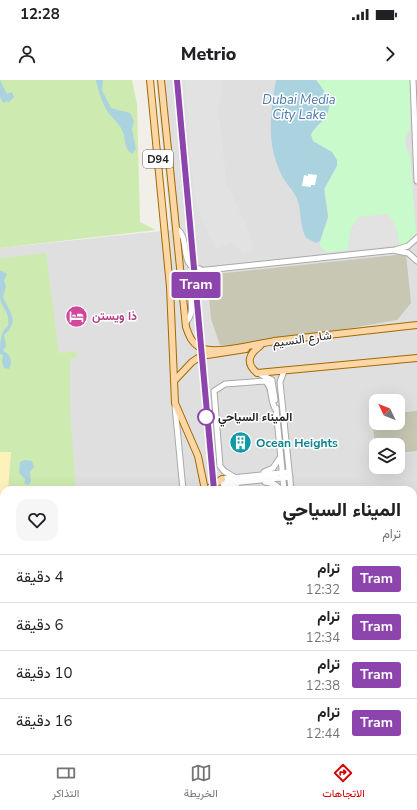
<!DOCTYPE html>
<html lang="ar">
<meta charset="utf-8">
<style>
body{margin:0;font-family:"Nunito Sans",Vazirmatn,sans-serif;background:#f6f6f6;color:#202124;direction:rtl;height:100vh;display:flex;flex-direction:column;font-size:15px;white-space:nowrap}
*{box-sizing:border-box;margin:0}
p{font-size:13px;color:#757577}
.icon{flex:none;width:22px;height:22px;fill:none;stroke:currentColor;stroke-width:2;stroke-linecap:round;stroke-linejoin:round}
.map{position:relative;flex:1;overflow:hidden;direction:ltr}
.drawer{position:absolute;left:0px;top:406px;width:417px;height:268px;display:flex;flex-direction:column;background:#fff;border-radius:12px 12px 0 0;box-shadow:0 4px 16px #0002;direction:rtl}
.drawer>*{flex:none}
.badge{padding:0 8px;border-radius:3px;font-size:14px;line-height:26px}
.needle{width:26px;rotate:313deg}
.fabs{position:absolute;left:369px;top:314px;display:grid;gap:8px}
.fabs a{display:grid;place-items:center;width:36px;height:36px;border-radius:8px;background:#fff;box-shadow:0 4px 16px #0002;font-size:20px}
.map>.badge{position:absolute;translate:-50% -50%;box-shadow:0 0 0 2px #fff}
.round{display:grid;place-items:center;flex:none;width:42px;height:42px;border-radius:12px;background:#f6f6f6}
.overview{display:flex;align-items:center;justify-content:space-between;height:68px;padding:0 16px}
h1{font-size:19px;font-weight:800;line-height:30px}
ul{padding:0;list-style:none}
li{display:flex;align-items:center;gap:12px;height:48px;padding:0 16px;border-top:1px solid #e0e0e0}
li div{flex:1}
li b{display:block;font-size:15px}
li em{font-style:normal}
li .badge{min-width:44px;font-weight:700;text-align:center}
.status{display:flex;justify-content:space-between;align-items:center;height:28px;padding:0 20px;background:#fff;direction:ltr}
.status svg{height:11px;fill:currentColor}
header{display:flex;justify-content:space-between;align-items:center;height:52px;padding:0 16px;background:#fff;font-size:18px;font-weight:800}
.menu{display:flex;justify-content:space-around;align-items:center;height:56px;border-top:1px solid #e0e0e0;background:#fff;font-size:11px;color:#757577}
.menu a{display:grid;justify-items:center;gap:2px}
.menu .on{color:#d40000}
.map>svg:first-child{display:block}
.residential{fill:#e0dfdf;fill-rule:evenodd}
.construction{fill:#c7c7b4}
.grass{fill:#cdebb0}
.sand{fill:#fff1ba}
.park{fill:#c8facc}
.parking{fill:#e2e2e2}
.water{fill:#aad3df}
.pier{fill:#fff}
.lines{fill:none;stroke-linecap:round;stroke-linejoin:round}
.minor-casing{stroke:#a9a9a9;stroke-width:7}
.major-casing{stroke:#a06b00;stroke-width:8}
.minor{stroke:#fff;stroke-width:5}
.major{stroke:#fcd6a4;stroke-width:6}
.tram{stroke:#707070;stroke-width:1}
.line-casing{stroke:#fff;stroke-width:9}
.line{stroke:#8e44ad;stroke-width:6}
.stop-dot{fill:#fff;stroke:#8e44ad;stroke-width:2}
.labels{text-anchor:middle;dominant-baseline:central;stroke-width:3;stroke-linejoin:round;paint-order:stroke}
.shield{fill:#fff;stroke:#646464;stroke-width:1}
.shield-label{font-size:11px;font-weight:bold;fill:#222}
.hotel-label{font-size:12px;font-weight:bold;fill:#b23c85;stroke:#fff;text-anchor:start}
.street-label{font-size:12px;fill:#222;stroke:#fff}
.stop-label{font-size:12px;font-weight:bold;fill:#222;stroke:#fff;text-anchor:start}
.culture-label{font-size:12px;font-weight:bold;fill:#0d838f;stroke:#fff;text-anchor:start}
.water-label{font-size:13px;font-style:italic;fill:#4a7aab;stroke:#fff}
</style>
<div class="status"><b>12:28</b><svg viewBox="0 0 49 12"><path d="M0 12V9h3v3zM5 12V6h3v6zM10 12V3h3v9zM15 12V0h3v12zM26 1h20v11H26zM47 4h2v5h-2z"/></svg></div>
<header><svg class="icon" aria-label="forward" viewBox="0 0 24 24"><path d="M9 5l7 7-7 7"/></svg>Metrio<svg class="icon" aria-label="person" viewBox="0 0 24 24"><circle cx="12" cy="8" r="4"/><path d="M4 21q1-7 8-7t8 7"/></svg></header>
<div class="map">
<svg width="417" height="674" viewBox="0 0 417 674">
<rect width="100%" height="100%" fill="#f2efe9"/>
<!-- residential -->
<path class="residential" d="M156,0h261v674h-417v-506l171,-18zM376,321h22v22h-22zM376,365h22v22h-22zM4,410h409v260h-409z"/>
<!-- construction -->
<path class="construction" d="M406,174l5,49 -14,17 -155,27 -22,-2 -9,-26 -4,-44z
M417,331v40l-19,2v-8h-22v10l-4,-39h4v7h22v-10z
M4,489v38h-4v-37z
M40,670h37v4h-37z"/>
<!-- grass -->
<path class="grass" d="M0,0h132l5,24 3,118 16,8 -156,18z
M46,173l13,100 17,-2 1,7 -7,1v50l6,81h-68l3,-37 -11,-1v-194z"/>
<!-- sand -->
<path class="sand" d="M0,372h11l-3,38h-4v10l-4,5z"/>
<!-- park -->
<path class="park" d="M316,0h94v49l-5,10 1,8 4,7 6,79 -7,10 -8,4 -2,-2 -2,-15 -45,-4 -4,24 -21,2 -7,-5c-1,-12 7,-19 8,-30 2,-16 -9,-24 3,-39l-20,-43c2,-6 8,-10 12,-15 13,-15 3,-27 -7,-40z"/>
<!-- parking -->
<path class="parking" d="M185,0h38l-5,30 9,74 21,45 5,20 -9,6 -11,-12 -18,6 -19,-45 -6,-52z
M387,134l7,8 5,23 -51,5 2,-18 8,-15z"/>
<!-- water -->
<path class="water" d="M0,0l7,14 5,-2 2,5 -6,6 -1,-2 -4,2 -3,-6z
M96,0h7l-1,10 9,18 19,5 4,8 -2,8 4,20 -4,5c-9,-7 -6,-13 -9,-22 -3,-7 -8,-12 -13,-17 -7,-9 -12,-24 -14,-35z
M276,0h40c10,13 20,25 7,40 -4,5 -10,9 -12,15l2,6 19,11 5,8v6l-13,23 4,28 -8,24 -4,2 -10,-5c-7,-13 -4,-27 -9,-39 -3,-8 -11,-15 -15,-23 -16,-32 -12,-62 -6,-96z
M0,190l7,4 -3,7 2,5 -3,11c7,15 17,25 1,38l2,11 -3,5c8,3 10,11 6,18l-5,-1 -2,-6 1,-7 -3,-1c0,-10 0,-23 8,-28 2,-14 -5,-16 -8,-27 0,-8 0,-20 0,-29z
M25,380l7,1 2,6 -4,5 1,10 -3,3 -4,-2 1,-4 -6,-6 1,-11z"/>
<!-- pier -->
<path class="pier" d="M308,94l9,1 -2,10h-4v2l-9,-1 2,-11 4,1z"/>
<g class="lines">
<defs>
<path id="minor" d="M413,0l4,101
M177,149c14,10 1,38 23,40
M397,171l11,2 9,8
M186,242c11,-11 2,-28 3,-42l8,-9 198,-21 13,-4 9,-8
M284,291l-4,11 11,108
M258,293l14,7 3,20
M175,326l8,84
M276,328l8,82
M264,392l9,-4 7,-10
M289,392l-67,7 1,5 67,-7
M234,397l-10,-6 -4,-5 -6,-75 11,-7 40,-3c9,6 4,20 11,29
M265,402l9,2 8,6
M228,410l9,-6
M0,534l4,-1
M0,554l4,-1
M413,611h4
M89,670l1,4
M315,670v4
M309,674v-4"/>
<path id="major" d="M150,0l20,207 5,116 23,53 7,34
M161,0l25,247c3,8 5,15 13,20 16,9 58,-4 77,-6
M274,261l143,-16
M260,266c-11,8 -15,17 -3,27l160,-15
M174,301l18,-19 9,-6 45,-7
M207,410l15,-11
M413,526h4
M413,542l4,-1
M217,674v-4
M229,674l1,-4"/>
</defs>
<!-- minor casing -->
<use href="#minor" class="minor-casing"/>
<!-- major casing -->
<use href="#major" class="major-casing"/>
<!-- minor -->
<use href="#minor" class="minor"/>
<!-- major -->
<use href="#major" class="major"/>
<!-- tram -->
<path class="tram" d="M177,0l20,209 7,104 10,97
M413,533h4"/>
</g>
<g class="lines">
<defs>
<path id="line" d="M177,0l37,410"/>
</defs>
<!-- line casing -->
<use href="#line" class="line-casing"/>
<!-- line -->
<use href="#line" class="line"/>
</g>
<!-- icons -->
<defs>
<symbol id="hotel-disc" viewBox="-11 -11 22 22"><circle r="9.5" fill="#d1479c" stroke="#fff"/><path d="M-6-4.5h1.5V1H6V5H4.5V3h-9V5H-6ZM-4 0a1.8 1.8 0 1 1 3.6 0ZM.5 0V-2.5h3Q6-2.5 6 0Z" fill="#fff"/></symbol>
<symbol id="building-disc" viewBox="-11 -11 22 22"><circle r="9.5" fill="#0f9aa8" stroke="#fff"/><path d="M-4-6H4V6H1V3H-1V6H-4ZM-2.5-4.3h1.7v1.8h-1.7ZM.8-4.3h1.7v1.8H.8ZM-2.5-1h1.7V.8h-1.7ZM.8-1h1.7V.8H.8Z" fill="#fff"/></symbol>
</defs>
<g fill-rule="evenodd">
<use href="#hotel-disc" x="64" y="224" width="25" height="25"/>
<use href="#building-disc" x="228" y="350" width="25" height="25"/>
</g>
<!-- markers -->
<circle class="stop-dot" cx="206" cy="337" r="8"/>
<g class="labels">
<!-- shield labels -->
<rect class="shield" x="143" y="70" width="30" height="18" rx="3"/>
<g class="shield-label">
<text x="158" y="79">D94</text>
</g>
<!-- hotel labels -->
<g class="hotel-label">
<text x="92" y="236">ذا ويستن</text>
</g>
<!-- street labels -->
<g class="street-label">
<text transform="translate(302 259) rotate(-8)">شارع النسيم</text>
</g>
<!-- stop labels -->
<g class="stop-label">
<text x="218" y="337">الميناء السياحي</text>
</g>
<!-- culture labels -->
<g class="culture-label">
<text x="256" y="363">Ocean Heights</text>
</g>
<!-- water labels -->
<g class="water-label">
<text x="299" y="20">Dubai Media<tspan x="299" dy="15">City Lake</tspan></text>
</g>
</g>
</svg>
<div class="fabs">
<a><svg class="needle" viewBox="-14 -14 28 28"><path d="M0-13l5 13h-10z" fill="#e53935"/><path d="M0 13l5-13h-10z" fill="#757577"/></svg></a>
<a><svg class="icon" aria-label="layers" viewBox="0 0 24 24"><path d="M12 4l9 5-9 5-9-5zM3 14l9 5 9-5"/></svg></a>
</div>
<b class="badge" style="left:196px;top:205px;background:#8e44ad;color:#fff">Tram</b>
<section class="drawer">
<div class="overview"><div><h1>الميناء السياحي</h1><p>ترام</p></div><a class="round"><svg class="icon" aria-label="heart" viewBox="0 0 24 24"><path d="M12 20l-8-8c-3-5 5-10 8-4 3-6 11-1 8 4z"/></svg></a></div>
<ul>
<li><span class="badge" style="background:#8e44ad;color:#fff">Tram</span><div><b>ترام</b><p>12:32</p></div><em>4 دقيقة</em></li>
<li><span class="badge" style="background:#8e44ad;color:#fff">Tram</span><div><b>ترام</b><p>12:34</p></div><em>6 دقيقة</em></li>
<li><span class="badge" style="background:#8e44ad;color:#fff">Tram</span><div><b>ترام</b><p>12:38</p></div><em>10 دقيقة</em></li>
<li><span class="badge" style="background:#8e44ad;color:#fff">Tram</span><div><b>ترام</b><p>12:44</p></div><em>16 دقيقة</em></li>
</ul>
</section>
</div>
<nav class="menu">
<a class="on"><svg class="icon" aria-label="directions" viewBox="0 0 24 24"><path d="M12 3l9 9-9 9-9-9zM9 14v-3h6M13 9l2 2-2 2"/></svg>الاتجاهات</a>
<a><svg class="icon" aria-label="map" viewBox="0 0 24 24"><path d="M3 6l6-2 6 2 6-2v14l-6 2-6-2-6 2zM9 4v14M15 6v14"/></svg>الخريطة</a>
<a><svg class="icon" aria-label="tickets" viewBox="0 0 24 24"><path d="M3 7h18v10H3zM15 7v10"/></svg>التذاكر</a>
</nav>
